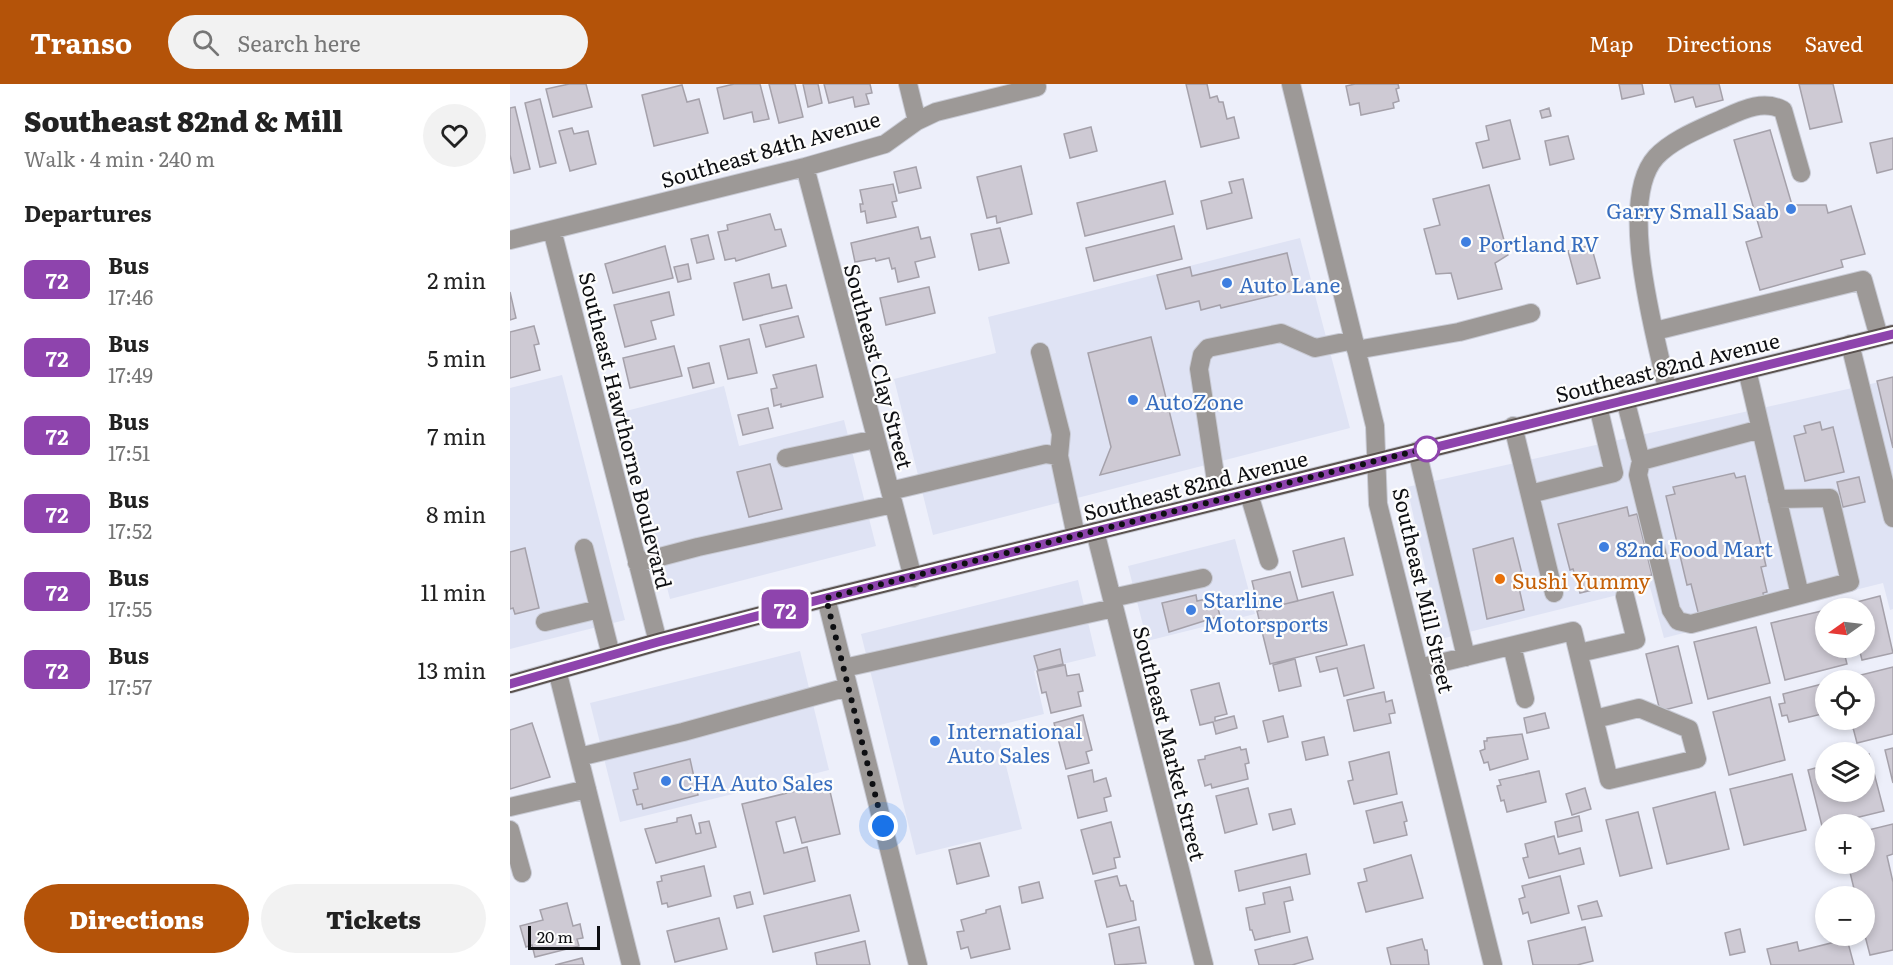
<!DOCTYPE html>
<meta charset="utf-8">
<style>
body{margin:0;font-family:Literata,serif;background:#f2f2f2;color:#222;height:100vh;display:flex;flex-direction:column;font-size:22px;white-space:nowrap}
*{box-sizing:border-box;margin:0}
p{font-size:20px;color:#767676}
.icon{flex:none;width:33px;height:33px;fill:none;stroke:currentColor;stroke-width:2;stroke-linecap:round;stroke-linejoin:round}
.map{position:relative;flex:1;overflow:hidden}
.sheet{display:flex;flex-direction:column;background:#fff;width:510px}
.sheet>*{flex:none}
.badge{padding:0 12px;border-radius:9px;font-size:21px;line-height:39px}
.needle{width:39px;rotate:256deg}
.controls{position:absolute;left:1305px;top:514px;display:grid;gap:12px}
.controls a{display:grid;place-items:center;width:60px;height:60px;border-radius:50%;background:#fff;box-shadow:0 3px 9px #0003;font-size:30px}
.scale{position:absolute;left:18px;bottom:15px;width:72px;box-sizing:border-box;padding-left:6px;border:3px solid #0e0f12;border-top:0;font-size:16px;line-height:21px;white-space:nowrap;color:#0e0f12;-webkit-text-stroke:4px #fdfdfd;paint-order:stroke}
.you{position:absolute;width:30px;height:30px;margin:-15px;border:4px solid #fff;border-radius:50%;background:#1a73e8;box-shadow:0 0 0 9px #1a73e833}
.map>.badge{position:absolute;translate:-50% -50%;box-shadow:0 0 0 3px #fff}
h2{padding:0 24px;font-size:22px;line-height:54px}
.round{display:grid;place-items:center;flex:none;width:63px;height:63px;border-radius:32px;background:#f2f2f2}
.summary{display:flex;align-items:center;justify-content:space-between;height:102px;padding:0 24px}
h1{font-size:28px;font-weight:800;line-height:45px}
.button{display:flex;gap:12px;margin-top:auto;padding:12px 24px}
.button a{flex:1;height:69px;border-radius:36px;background:#b45309;color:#fff;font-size:24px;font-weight:800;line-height:69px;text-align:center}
.button a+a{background:#f2f2f2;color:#222}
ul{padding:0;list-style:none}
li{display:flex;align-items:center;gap:18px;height:78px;padding:0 24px}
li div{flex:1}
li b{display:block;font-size:22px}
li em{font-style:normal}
li .badge{min-width:66px;font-weight:700;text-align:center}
header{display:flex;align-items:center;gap:36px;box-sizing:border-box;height:84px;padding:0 30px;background:#b45309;color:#fff}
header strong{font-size:28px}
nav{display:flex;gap:33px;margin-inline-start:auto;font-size:21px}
.search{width:420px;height:54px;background:#f2f2f2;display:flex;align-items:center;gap:15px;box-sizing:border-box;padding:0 21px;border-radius:33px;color:#767676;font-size:22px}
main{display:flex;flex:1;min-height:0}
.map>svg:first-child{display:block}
.built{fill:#dfe3f4}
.building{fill:#cecad4;stroke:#a5a1aa;stroke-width:1.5}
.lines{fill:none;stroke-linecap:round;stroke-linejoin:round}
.minor-casing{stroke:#c9cbd5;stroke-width:20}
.major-casing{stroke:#c9cbd5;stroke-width:20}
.minor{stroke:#9d9997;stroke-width:18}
.major{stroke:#5a524f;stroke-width:18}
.line-casing{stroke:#fff;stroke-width:14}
.line{stroke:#8e44ad;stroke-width:9}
.walk{stroke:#0e0f12;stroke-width:6;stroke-dasharray:0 10.8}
.shop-dot{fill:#3f7fe0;stroke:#fdfdfd;stroke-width:2}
.stop-dot{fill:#fff;stroke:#8e44ad;stroke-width:3}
.food-dot{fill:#e8710a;stroke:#fdfdfd;stroke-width:2}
.labels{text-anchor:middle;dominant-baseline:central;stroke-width:4.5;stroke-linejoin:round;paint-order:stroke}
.street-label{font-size:21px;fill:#0e0f12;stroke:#fdfdfd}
.shop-label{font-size:21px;fill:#366cbe;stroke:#fdfdfd;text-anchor:start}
.food-label{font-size:21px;fill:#c56008;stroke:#fdfdfd;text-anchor:start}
</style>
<header>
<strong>Transo</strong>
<div class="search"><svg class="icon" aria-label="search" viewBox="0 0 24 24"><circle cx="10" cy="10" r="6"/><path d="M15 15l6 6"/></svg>Search here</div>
<nav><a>Map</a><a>Directions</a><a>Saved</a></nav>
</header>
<main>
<section class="sheet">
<div class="summary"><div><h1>Southeast 82nd &amp; Mill</h1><p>Walk · 4 min · 240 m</p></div><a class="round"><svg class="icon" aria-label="heart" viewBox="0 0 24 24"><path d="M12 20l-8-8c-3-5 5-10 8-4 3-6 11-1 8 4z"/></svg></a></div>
<h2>Departures</h2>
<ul>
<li><span class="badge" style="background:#8e44ad;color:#fff">72</span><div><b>Bus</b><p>17:46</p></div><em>2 min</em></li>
<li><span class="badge" style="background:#8e44ad;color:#fff">72</span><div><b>Bus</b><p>17:49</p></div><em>5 min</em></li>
<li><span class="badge" style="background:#8e44ad;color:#fff">72</span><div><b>Bus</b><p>17:51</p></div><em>7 min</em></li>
<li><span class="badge" style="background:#8e44ad;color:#fff">72</span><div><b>Bus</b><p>17:52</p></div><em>8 min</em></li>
<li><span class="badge" style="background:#8e44ad;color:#fff">72</span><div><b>Bus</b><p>17:55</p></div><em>11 min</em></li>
<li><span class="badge" style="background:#8e44ad;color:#fff">72</span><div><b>Bus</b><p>17:57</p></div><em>13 min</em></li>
</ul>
<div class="button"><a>Directions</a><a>Tickets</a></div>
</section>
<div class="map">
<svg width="1383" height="881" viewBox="0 0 1383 881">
<rect width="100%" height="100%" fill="#edeffa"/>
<!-- built -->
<path class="built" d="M790,154l50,190 -417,107 -39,-156 102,-26 -8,-36z
M52,291l63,245 -115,29v-261z
M1383,295v230l-3,1 -7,-27 -219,55 -14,-51 -209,52 -34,-152z
M214,302l15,60 105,-26 32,126 -206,53 -48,-187z
M725,455l20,75 -108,27 -19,-75z
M568,496l18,76 -62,15 10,43 -48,12 26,103 -106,26 -55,-221z
M290,567l29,119 -209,52 -30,-119z"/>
<!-- building -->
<path class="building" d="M59,0h17l6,23 -39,10 -7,-28z
M224,0h26l9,35 -15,3 -2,-10 -28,7 -7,-31z
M259,0h26l8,33 -24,6z
M293,0h15l4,19 -14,4z
M314,0h46l2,9 -6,1 3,10 -14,3 -2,-10 -24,6z
M676,0h21l3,14 7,-2 2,6h4l4,17 7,-2 5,21 -38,9z
M845,0h43l1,4 -3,1 3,12 -6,2 1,5 -33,7 -2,-12 -9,2 -4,-19z
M1109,0h23l2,10 -22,5z
M1160,0h49l4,16 -27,7 -3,-10 -18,5z
M1289,0h34l9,38 -32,7z
M172,1l5,17 12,-3 9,34 -54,13 -12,-51z
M30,15l16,64 -16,4 -15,-64z
M5,23l15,62 -16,4 -4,-18v-47z
M1039,24l2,8 -9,2 -2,-7z
M1000,36l10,39 -37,9 -7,-25 13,-3 -3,-14z
M581,43l6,24 -27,7 -6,-24z
M62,44l2,6 14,-3 8,33 -26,7 -11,-40z
M1260,46l22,75h34l2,8 23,-7 14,48 -24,6 2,7 -83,23 -14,-48 16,-5 -28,-97z
M1058,52l6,23 -24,6 -5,-24z
M1383,54v31l-16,4 -7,-30z
M511,82l11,48 -35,9 -1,-7 -9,2 -10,-41z
M406,83l5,21 -22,5 -5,-21z
M733,95l9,39 -45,11 -6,-28 31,-8 -3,-11z
M655,97l8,33 -88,22 -8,-33z
M383,100l4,17 -5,1 4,15 -29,6 -2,-12 -4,1 -1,-8h3l-3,-14z
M979,101l19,70 -13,8 7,26 -44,10 -7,-26 -15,1 -12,-45 16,-4 -7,-26z
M260,130l5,16 6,-1 5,17 -50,15 -1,-3 -10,2 -7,-28 10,-2 -1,-5z
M664,142l8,33 -88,22 -8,-33z
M408,143l3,12 9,-2 5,20 -20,5 4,15 -21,5 -3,-14 -3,1 -3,-11 -13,3 -1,-3 -20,4 -4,-19z
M490,144l9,35 -30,7 -8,-36z
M198,151l6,24 -17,4 -6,-24z
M1081,161l9,33 -23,6 -9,-33z
M155,162l8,32 -60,15 -8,-29z
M777,169l9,37 -75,18 -1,-3 -19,5 -2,-9 -33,8 -9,-34 33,-8 2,9z
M178,180l3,15 -13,3 -4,-15z
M259,190l3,14 14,-3 6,23 -49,12 -9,-37z
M419,203l6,26 -49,12 -6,-27z
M0,208l6,26 -6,2z
M159,208l5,23 -23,6 5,18 -31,8 -11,-42z
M288,232l6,21 -38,10 -6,-22z
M24,242l5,18 -5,1 6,25 -30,8v-46z
M641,253l29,118 -80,20 11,-28 -23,-94z
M239,255l8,34 -29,6 -8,-33z
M164,262l8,30 -52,12 -7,-30z
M199,279l5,20 -21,5 -5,-20z
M306,281l7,32 -42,10v-3l-7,2 -3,-17 6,-1 -4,-13z
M1383,293v71l-16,-67z
M258,324l5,20 -30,7 -5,-20z
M1310,338l2,8 11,-3 11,45 -39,9 -11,-45 12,-3 -2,-7z
M260,380l12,45 -33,8 -12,-45z
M1224,389l2,5 9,-2 21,90 -5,1 6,25 -4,1 2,8 -66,15 -8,-32 -4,1 -21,-89 9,-2 -2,-7z
M1349,393l6,25 -22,5 -6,-25z
M1117,423l2,9 8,-2 15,61 -72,18 -7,-24 -3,1 -12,-46z
M834,454l9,37 -51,12 -9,-36z
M1003,454l10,40 -6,1 7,31 -37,9 -14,-70z
M15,464l14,60 -24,6 -2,-6 -3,1v-57z
M780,488l8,29 -39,9 -7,-29z
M823,508l14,53 -77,19 -13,-53z
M686,511l1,6 18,-4 5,19 -51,16 -7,-29z
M1370,512l13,57 -31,7 -3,-12h5v-39h-14l-1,-5z
M1316,526v38h17l4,16 -62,16 -14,-57z
M1246,543l14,56 -62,16 -14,-57z
M854,561l10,43 -30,8 -7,-28 -17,4 -4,-15z
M1168,562l14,57 -32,8 -14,-57z
M550,565l3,15 -25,6 -4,-14z
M785,575l6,27 -22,5 -6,-26z
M555,581l2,11 12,-2 4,17 -5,1 3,14 -30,7 -5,-21 -4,1 -5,-22z
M1383,583v67l-36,9 -6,-23h13v-39l-23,-1z
M709,599l8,31 -12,3v4l19,-5 3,12 -21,6 -3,-12 -13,3 -9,-35z
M1316,599v30l-37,9 -2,-7 -5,1 -3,-12 6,-1 -2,-9z
M874,608l2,10 6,-2 3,13 -6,1 2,9 -37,8 -7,-31z
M1260,613l15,63 -56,15 -16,-63z
M1035,629l4,15 -22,5 -3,-15z
M573,631l9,35 -6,2 3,11 -23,6 -12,-46z
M773,632l5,21 -20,5 -5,-21z
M22,639l18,54 -40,12v-59z
M1012,650l6,25 -38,11 -2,-8 -4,1 -4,-12 5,-2 -1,-8h3v-3z
M814,653l4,18 -22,5 -4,-18z
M730,663l1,3 5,-1 3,14 -4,1 3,15 -36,9 -1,-4 -6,2 -7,-26 7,-1v-3z
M1383,664v35l-8,-33z
M879,668l8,42 -43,10 -6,-23 5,-1 -4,-18z
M1359,670l15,57 -62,15 -14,-56 18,-5v27h38v-36z
M180,675l8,36 -55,14 -1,-5 -5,1 -4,-15 5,-1 -4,-16z
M582,686l2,12 12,-4 5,18 -7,2 3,13 -29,7 -10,-42z
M1029,687l7,31 -39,10 -3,-12 -3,1 -4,-15 4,-1 -2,-5z
M1282,690l14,56 -62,15 -14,-56z
M318,699l12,51 -38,9 -7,-26 -19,5 8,31 23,-6 8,34 -51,13 -22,-90z
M738,704l9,36 -32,9 -9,-37z
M1075,704l6,21 -19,6 -6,-21z
M1205,708l14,57 -62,15 -14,-56z
M892,718l5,19 -3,1 3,13 -33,8 -8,-32z
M781,725l4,15 -22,6 -4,-16z
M1128,728l14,56 -32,8 -14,-56z
M181,731l5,19 5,-1 -2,-10 10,-2 7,26 -60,16 -11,-34 32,-7v-4z
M1069,732l3,15 -24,6 -3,-15z
M601,738l9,35 -6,1 2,10 -23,6 -12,-44z
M1383,740v30l-6,2 6,26v68l-23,5 -6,-23v-35h-8l-8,-33h16v-33z
M1044,752l5,18 21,-6 4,16 -55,14 -6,-20 5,-1 -3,-13z
M470,759l9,33 -32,8 -8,-34z
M796,770l4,20 -71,17 -4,-20z
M901,771l12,43 -57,14 -8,-29 9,-2 -3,-12z
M194,782l7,30 -43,11 -1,-4 -5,1 -5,-22 5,-1 -1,-5z
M607,792l3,10 6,-1 5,16h2l3,19 -29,7 -12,-46z
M1050,792l9,37 -38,10 -3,-11 -5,2 -4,-15 6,-2 -3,-11z
M529,798l4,16 -21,5 -3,-16z
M780,803l3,13 -9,2 6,30 -35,8 -3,-10h-2l-4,-22 19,-4 -2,-11z
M240,808l3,12 -16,4 -3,-12z
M340,811l9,36 -86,21 -9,-36z
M1087,817l5,15 -20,4 -4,-14z
M57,819l6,23 7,-2 3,14 -6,1 2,7 -44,11 -3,-12 -6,2 -6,-21 23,-6 -3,-10z
M490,822l10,43 -39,9 -3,-11 -7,2 -4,-17 7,-1 -3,-11 25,-7v-3z
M209,834l8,31 -52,13 -8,-31z
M629,843l7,36 -31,2 -6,-31z
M1075,843l8,34 -16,4h-44l-5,-24z
M1230,845l5,23 -15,3 -5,-22z
M797,853l6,22 -21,6h-33l-4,-15z
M912,855l3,11h2l2,15h-38l-4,-17z
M1337,855l7,26h-83l-4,-16 30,-7 2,9z
M355,857l5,24h-53l-2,-12z
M72,874l2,7h-29z"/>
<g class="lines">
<defs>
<path id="minor" d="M398,0l9,37
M781,0l84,342 3,78 115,461
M295,83l108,411
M42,146l106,412
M0,156l295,-73 80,-23 32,-23 19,-9 101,-25
M1145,247l208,-51 16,57
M1340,260l43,174
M846,266l103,-18 72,-19
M530,268l21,82 -2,22
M1237,286l53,225
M1157,305c-11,-53 -51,-188 -11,-232 15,-16 39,-26 59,-35 22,-9 45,-24 68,-12l18,63
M1115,315l16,62 -3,14 33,135 7,11 13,3 159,-42 -20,-84 -53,1
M1003,342l41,167
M907,367l49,206
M276,374l90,-19
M1131,377l120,-32
M380,407l156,-37 13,2 17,80
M739,410l20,67
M1020,410l84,-21 -16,-67
M709,417l-20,-132 3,-14 6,-7 73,-15 34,15 39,-8
M585,447l109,434
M74,464l27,107
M127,479l61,-16 195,-43
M316,514l92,367
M602,514l91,-20
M35,538l54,-13
M1002,562l13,53
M1069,569l57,-13 -11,-44
M334,584l270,-60
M909,584l154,-37 36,149 88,-21 -8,-30 -50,-21 -44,11
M47,586l74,295
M69,673l104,-25 165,-45
M0,723l77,-18
M0,746l12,43"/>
<path id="major" d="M0,600l148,-42 168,-44 1067,-264"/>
</defs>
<!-- minor casing -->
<use href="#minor" class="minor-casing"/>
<!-- major casing -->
<use href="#major" class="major-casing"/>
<!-- minor -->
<use href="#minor" class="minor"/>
<!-- major -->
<use href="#major" class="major"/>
</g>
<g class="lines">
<defs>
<path id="line" d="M0,600l148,-42 168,-44 1067,-264"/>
</defs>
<!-- line casing -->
<use href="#line" class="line-casing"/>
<!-- line -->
<use href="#line" class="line"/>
<!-- walk -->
<path class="walk" d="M373,742l-57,-228 610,-152 -9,3"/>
</g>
<!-- markers -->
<g class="shop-dot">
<circle cx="1281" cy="125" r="6"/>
<circle cx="956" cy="158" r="6"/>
<circle cx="717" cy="199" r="6"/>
<circle cx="623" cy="316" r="6"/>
<circle cx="1094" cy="463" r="6"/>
<circle cx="681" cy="526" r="6"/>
<circle cx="425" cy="657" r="6"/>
<circle cx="156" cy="697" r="6"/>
</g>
<circle class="stop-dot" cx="917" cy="365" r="12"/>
<circle class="food-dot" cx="990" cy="495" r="6"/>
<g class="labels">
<!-- street labels -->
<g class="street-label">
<text transform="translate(260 64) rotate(-16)">Southeast 84th Avenue</text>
<text transform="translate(370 282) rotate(75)">Southeast Clay Street</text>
<text transform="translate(1157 282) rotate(-14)">Southeast 82nd Avenue</text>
<text transform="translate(117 346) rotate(76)">Southeast Hawthorne Boulevard</text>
<text transform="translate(685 400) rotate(-14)">Southeast 82nd Avenue</text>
<text transform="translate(915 506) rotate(77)">Southeast Mill Street</text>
<text transform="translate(661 659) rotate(76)">Southeast Market Street</text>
</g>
<!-- shop labels -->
<g class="shop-label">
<text x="1269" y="125" text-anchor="end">Garry Small Saab</text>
<text x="968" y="158">Portland RV</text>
<text x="729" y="199">Auto Lane</text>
<text x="635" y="316">AutoZone</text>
<text x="1106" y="463">82nd Food Mart</text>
<text x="693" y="514">Starline<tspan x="693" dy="24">Motorsports</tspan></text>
<text x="437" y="645">International<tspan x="437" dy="24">Auto Sales</tspan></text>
<text x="168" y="697">CHA Auto Sales</text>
</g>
<!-- food labels -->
<g class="food-label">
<text x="1002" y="495">Sushi Yummy</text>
</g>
</g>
</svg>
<div class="controls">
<a><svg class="needle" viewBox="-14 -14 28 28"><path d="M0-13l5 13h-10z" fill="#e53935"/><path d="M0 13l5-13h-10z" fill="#767676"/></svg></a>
<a><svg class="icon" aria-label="locate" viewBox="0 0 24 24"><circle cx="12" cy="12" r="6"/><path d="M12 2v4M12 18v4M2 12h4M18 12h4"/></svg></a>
<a><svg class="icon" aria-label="layers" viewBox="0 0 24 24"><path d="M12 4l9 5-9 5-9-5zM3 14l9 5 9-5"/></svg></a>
<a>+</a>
<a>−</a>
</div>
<div class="scale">20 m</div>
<div class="you" style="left:373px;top:742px"></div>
<b class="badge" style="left:275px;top:525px;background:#8e44ad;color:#fff">72</b>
</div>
</main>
